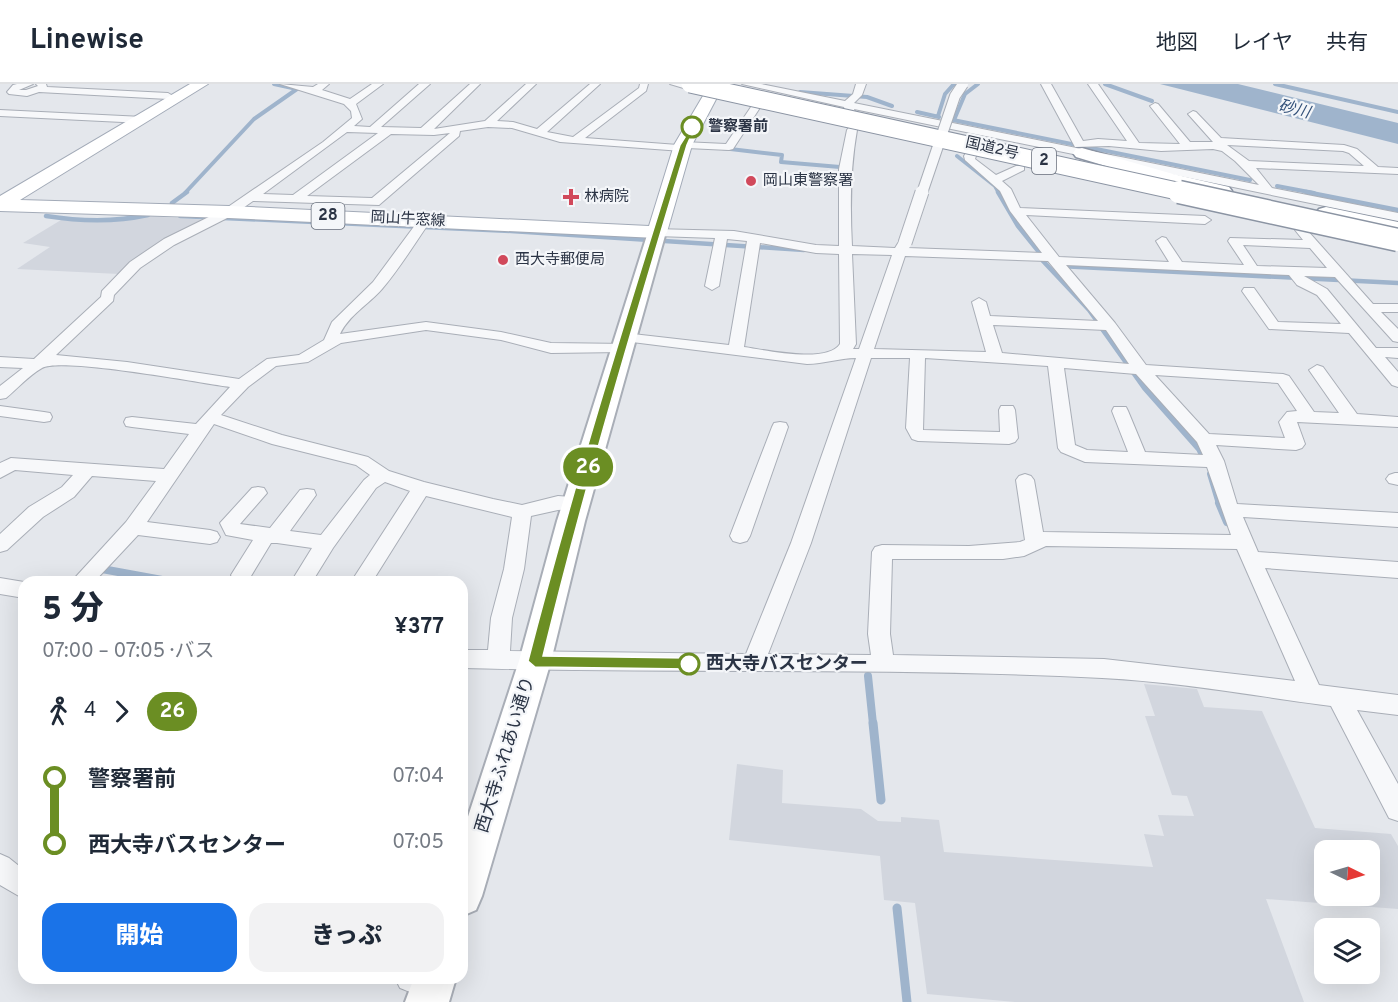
<!DOCTYPE html>
<html lang="ja">
<meta charset="utf-8">
<style>
body{margin:0;font-family:Overpass,"Noto Sans JP",sans-serif;background:#f2f2f3;color:#1f2937;height:100vh;display:flex;flex-direction:column;font-size:22px;white-space:nowrap}
*{box-sizing:border-box;margin:0}
p{font-size:20px;color:#747a83}
.icon{flex:none;width:33px;height:33px;fill:none;stroke:currentColor;stroke-width:2;stroke-linecap:round;stroke-linejoin:round}
.map{position:relative;flex:1;overflow:hidden}
.sheet{position:absolute;left:18px;top:492px;width:450px;height:408px;display:flex;flex-direction:column;background:#fff;border-radius:18px;box-shadow:0 6px 24px #0002}
.sheet>*{flex:none}
.badge{padding:0 12px;border-radius:20px;font-size:21px;line-height:39px}
.needle{width:39px;rotate:95deg}
.controls{position:absolute;left:1314px;top:756px;display:grid;gap:12px}
.controls a{display:grid;place-items:center;width:66px;height:66px;border-radius:12px;background:#fff;box-shadow:0 6px 24px #0002;font-size:30px}
.map>.badge{position:absolute;translate:-50% -50%;box-shadow:0 0 0 3px #fff}
.legs{display:flex;align-items:center;gap:9px;height:66px;padding:0 24px;font-size:20px}
.legs p{margin-inline-start:auto}
.overview{display:flex;align-items:center;justify-content:space-between;height:102px;padding:0 24px}
h1{font-size:33px;font-weight:800;line-height:45px}
.cta{display:flex;gap:12px;margin-top:auto;padding:12px 24px}
.cta a{flex:1;height:69px;border-radius:18px;background:#1a73e8;color:#fff;font-size:24px;font-weight:800;line-height:69px;text-align:center}
.cta a+a{background:#f2f2f3;color:#1f2937}
ul{padding:0 24px;list-style:none}
li{display:flex;align-items:center;gap:21px;height:66px;font-size:22px}
li i{display:grid;place-items:center;width:9px;height:100%;margin:0 8px;background:currentColor}
li i::after{content:'';width:15px;height:15px;margin:-8px;border:4px solid;border-radius:50%;background:#fff}
li p{margin-inline-start:auto}
li:first-child i{background:linear-gradient(#0000 50%,currentColor 0)}
li:last-child i{background:linear-gradient(currentColor 50%,#0000 0)}
header{display:flex;align-items:center;gap:36px;box-sizing:border-box;height:84px;padding:0 30px;background:#fff;border-bottom:2px solid #e0e1e3}
header strong{font-size:28px}
nav{display:flex;gap:33px;margin-inline-start:auto;font-size:21px}
.map>svg:first-child{display:block}
.built{fill:#d2d6de;fill-rule:evenodd}
.water{fill:#9fb4cc}
.lines{fill:none;stroke-linecap:round;stroke-linejoin:round}
.stream-far4{stroke:#9fb4cc;stroke-width:4}
.stream-far3{stroke:#9fb4cc;stroke-width:4.5}
.stream-far2{stroke:#9fb4cc;stroke-width:6}
.stream-far1{stroke:#9fb4cc;stroke-width:8}
.stream{stroke:#9fb4cc;stroke-width:9}
.street-casing{stroke:#a9aeb7;stroke-width:2}
.secondary-casing{stroke:#a9aeb7;stroke-width:4}
.primary-casing{stroke:#a3abb8;stroke-width:2}
.highway-casing{stroke:#8b94a3;stroke-width:3}
.street{fill:#f7f8fa;fill-rule:evenodd}
.secondary{fill:#fff;fill-rule:evenodd}
.primary{fill:#fff;fill-rule:evenodd}
.highway{fill:#fff;fill-rule:evenodd}
.street-bridge-far1-casing{stroke:#a9aeb7;stroke-width:12;stroke-linecap:butt}
.street-bridge-casing{stroke:#a9aeb7;stroke-width:15;stroke-linecap:butt}
.highway-bridge-far1-casing{stroke:#8b94a3;stroke-width:19;stroke-linecap:butt}
.highway-bridge-casing{stroke:#8b94a3;stroke-width:25;stroke-linecap:butt}
.street-bridge-far1{stroke:#f7f8fa;stroke-width:10}
.street-bridge{stroke:#f7f8fa;stroke-width:13}
.highway-bridge-far1{stroke:#fff;stroke-width:17}
.highway-bridge{stroke:#fff;stroke-width:22}
.line-1{fill:#6b8e23;stroke:#fff;stroke-width:1.5}
.stop-1-dot{fill:#fff;stroke:#6b8e23;stroke-width:3}
.poi-dot{fill:#d1495b;stroke:#f4f6f9;stroke-width:2}
.labels{text-anchor:middle;dominant-baseline:central;stroke-width:4.5;stroke-linejoin:round;paint-order:stroke}
.far-stop-label{font-size:15px;font-weight:bold;fill:#2b3445;stroke:#f4f6f9;text-anchor:start}
.far-street-label{font-size:15px;fill:#2b3445;stroke:#f4f6f9}
.far-poi-label{font-size:15px;fill:#2b3445;stroke:#f4f6f9;text-anchor:start}
.far-water-label{font-size:16px;font-style:italic;fill:#34527a;stroke:#f4f6f9}
.shield{fill:#f4f6f9;stroke:#676e7b;stroke-width:1.5}
.shield-label{font-size:16px;font-weight:bold;fill:#2b3445}
.stop-label{font-size:18px;font-weight:bold;fill:#2b3445;stroke:#f4f6f9;text-anchor:start}
.street-label{font-size:18px;fill:#2b3445;stroke:#f4f6f9}
</style>
<header>
<strong>Linewise</strong>
<nav><a>地図</a><a>レイヤ</a><a>共有</a></nav>
</header>
<div class="map">
<svg width="1398" height="918" viewBox="0 0 1398 918">
<rect width="100%" height="100%" fill="#e4e7ec"/>
<!-- built -->
<path class="built" d="M146,132l64,4 -91,54 -102,-5 33,-22 -27,-4 38,-23 74,-1z
M1144,600l53,5 7,18 58,4 53,117 76,6 7,12v63l-132,-10 38,103h-289l-88,-8 -12,-91 -31,-3 -4,-44 -151,-16 8,-76 46,6 -1,33 79,6 17,12 23,1v-5l38,3 5,32 209,15 -9,-33 20,2 -6,-21 36,1 -7,-20 -15,-1 -27,-79h10zM1324,766h46v46h-46z"/>
<!-- water -->
<path class="water" d="M1160,0h78l160,39v21z"/>
<g class="lines">
<!-- stream-far4 -->
<path class="stream-far4" d="M1105,0l47,17
M1275,0l123,28
M800,8l67,5 25,9
M917,28l22,5
M938,32l7,-22 9,-10
M953,36l297,60
M954,36l11,-26 13,-10
M722,64l60,7 -1,7 59,5
M957,72l38,30 4,7
M1277,102l37,7
M185,109l69,-74 43,-30 -23,-5"/>
<!-- stream-far3 -->
<path class="stream-far3" d="M998,108l20,34 21,26 4,9 46,49 15,21
M1306,108l92,18
M172,119l15,-11
M46,132c32,5 70,6 102,-1
M180,132l331,15 293,19
M1059,182l339,17"/>
<!-- stream-far2 -->
<path class="stream-far2" d="M1103,245l42,59 54,61 7,14
M1210,390l9,30"/>
<!-- stream-far1 -->
<path class="stream-far1" d="M1219,419l8,19
M102,485l71,13
M868,592l5,48"/>
<!-- stream -->
<path class="stream" d="M873,639l8,77
M897,824l10,94"/>
<defs>
<path id="street" d="M17,0h16l-14,6h7l12,-4 -2,-2h10l1,3 121,6 5,3 -5,3 -129,-7 -12,4 -18,-2 -2,-2 6,-7z
M280,0l33,3 5,-3h11l-7,6 28,9 22,-15h11l-27,20 6,15 -8,7 16,1 49,-43h11l-49,43 40,1 49,-44h10l-46,45 51,-8 41,-37h10l-39,37 16,1 24,7 53,-45h10l-53,48 26,5 66,-49 1,-4h8l-2,7 -61,47 93,7 5,-3 43,2 29,-43 8,2 -30,46 -4,1 -42,-2 -5,3 -122,-9 -48,-14 -24,-1 -28,4 -1,5 -80,69 -126,-4 -20,14 -59,30 -34,23 -26,27 -1,6 -57,54 71,7 112,17 28,-20 32,-4 25,-15 8,-18 41,-40 48,-65 4,-1 6,4c-16,23 -31,48 -49,69 -14,16 -33,26 -42,45l86,-12 75,10 50,11 76,1 3,3 -3,3 -5,2 -71,1 -50,-13 -75,-10 -85,13 -33,19 -32,4 -28,21 -27,28 61,20 86,22 21,14 35,11 69,17 29,6 36,-9 26,2 2,5 -2,5 -26,2 -27,6 -7,53 -12,49 -2,33 236,3 45,-111 65,-185c-17,0 -32,6 -49,6l-183,-23 -7,-4 7,-4 105,12 18,-104 -20,-2 -8,47 -7,4 -7,-4 10,-48 -58,-2 -6,-4 2,-3 81,2 82,14 23,1v-77l8,-39 3,-4 -6,-19 -102,-23h19l84,17 8,-7 3,-10h10l-4,11 -8,8 405,82 -24,-24 -13,-10 -9,-2 -52,2 -52,-5 -34,1 -34,-63h10l32,57 15,-2 29,2 -39,-57h10l41,59 41,1 -30,-38 5,-3 3,1 32,38h23l-25,-28 5,-3 3,1 25,26 123,7 13,4 21,18 20,1v6l-142,-6 16,20 126,25v8l-544,-112 6,17 -3,4c-7,40 -7,77 -5,116l43,2 5,-8 5,-1 6,4 -3,5 134,5 -32,-42 -10,-20 -35,-31 -1,-4 5,-8 4,-1 5,3 -3,9 21,16 20,-9h8v4l-22,11 9,8 9,19 185,8 6,4 -6,4 -179,-9 33,42 110,5 -13,-21 6,-4 4,1 16,24 62,3 -16,-24 2,-3 73,2 -8,-10 4,-9h8l2,3 -2,6 66,74h25v8h-17l17,17v13l-5,-1 -58,-64 -31,-1 23,13 49,59h22v10l-13,-1 13,15v15l-6,-2 -43,-52 -80,-4 -27,-38 2,-3h10l24,34 63,2 -24,-29 -20,-10 -8,-10 -223,-10 49,58 31,42 137,9 6,2 25,36 25,1 -30,-43 8,-5 6,2 34,47 41,3v10l-101,-5 8,22 -3,4 -6,2 -80,-5 8,16 13,43 161,9v14l-155,-10 15,35 140,10v16l-133,-10 54,117 79,10v20l-41,-5 41,74v37l-9,-3 -58,-112c-76,-10 -152,-24 -229,-28 -213,-11 -427,-4 -640,-10v-18h26l3,-32 13,-49 8,-52 -86,-21 -54,86h-21l59,-91 -25,-9 -9,6 -43,60 -21,34h-21l21,-34 -35,-5h-6l-23,38h-14l-3,-6 22,-35 -27,-5 -6,-12 32,-35 6,-1 6,1 3,5 -27,31 30,4 30,-38 7,-1 7,1 2,5 -26,36 31,4 43,-55 6,-5 -14,-10 -84,-21 -58,-20 -67,98 63,8 7,2 3,5 -3,5 -7,2 -72,-9 -44,47h-23l55,-60 30,-41 -64,-5 -18,21 -31,20 -36,33 -7,2v-18l29,-27 33,-20 11,-12 -58,-5 -15,8v-15l11,-5 153,11 25,-35 -57,-7 -6,-1 -2,-4 2,-4 6,-1 64,7 34,-37c-30,-4 -168,-30 -188,-19 -13,7 -25,21 -36,30l-6,1v-13l23,-18 -23,-1v-10l34,2 67,-62 1,-6 28,-29 34,-23 61,-30 98,-67 29,-24 -1,-7 -7,-7zM347,48l31,1 -85,62 -30,-1zM450,49l-78,65 -65,-2 84,-62 43,1zM1227,61l116,6 6,2 15,13 -115,-5zM760,159l56,10 23,1 1,90c-13,20 -74,6 -96,3zM1243,161l67,3 17,20 -70,-2zM852,170l40,1 -33,94h-6l3,-5zM905,172l143,5 50,60 -108,-5 -4,-14 -7,-4 -7,4 14,50 -112,-3zM993,241l113,5 23,34 -127,-11zM871,274h39l-4,70 6,11 6,2 91,3 6,-2 3,-4 -3,-28 -2,-4h-12l-2,4 1,22 -77,-2 2,-72 123,8 10,82 3,4 24,10 122,5 24,68 -188,-3 -9,-52 -3,-4 -6,-2 -6,2 -3,4 9,60 -5,2 -51,4 -87,-1 -7,2 -3,5 -4,82 3,21 -103,-1 43,-111zM1064,284l72,6 61,68 6,13 -58,-3 -17,-41 -2,-4h-12l-2,4 16,41 -41,-2 -12,-5zM1155,291l123,8 19,28 -10,1 -8,10 6,16 -76,-4zM1046,462l191,3 58,132 -191,-22 -211,-4 -3,-21 2,-75h111l21,-3z
M670,0h16l26,8 -5,3z
M0,26l143,7 5,3 -5,3 -143,-7z
M0,322l44,6 6,1 2,4 -2,4 -6,1 -44,-6z
M780,338l6,1 2,4 -38,109 -3,5 -7,2 -7,-2 -3,-5 42,-109 2,-4z
M1395,389h3v12l-9,-2 -3,-4 3,-4z
M0,494l24,4v16l-24,-4z
M0,770l9,4 15,12v29l-24,-14z
M395,894h52l2,3 -5,10c-14,7 -30,3 -44,-3z"/>
<path id="secondary" d="M657,143l6,1 3,4 -81,289 -34,140 -69,235 -6,14 -14,6v-81l57,-174 38,-140 91,-289 3,-4z
M414,894h42l-7,24h-44z"/>
<path id="primary" d="M190,0h18l-188,116 209,6 420,20 25,-81 36,-61h14l-32,61 -25,87 -3,4 -7,2 -428,-20 -229,-7v-15z"/>
<path id="highway" d="M1082,64l91,26 56,13 3,4 -3,4 -7,2 -60,-14 -86,-26 -3,-4 3,-4z
M1326,123l72,15v12l-79,-17 -3,-4 3,-4z"/>
</defs>
<!-- street casing -->
<use href="#street" class="street-casing"/>
<!-- secondary casing -->
<use href="#secondary" class="secondary-casing"/>
<!-- primary casing -->
<use href="#primary" class="primary-casing"/>
<!-- highway casing -->
<use href="#highway" class="highway-casing"/>
<!-- street -->
<use href="#street" class="street"/>
<!-- secondary -->
<use href="#secondary" class="secondary"/>
<!-- primary -->
<use href="#primary" class="primary"/>
<!-- highway -->
<use href="#highway" class="highway"/>
<defs>
<path id="street-bridge-far1" d="M922,109l33,-97 8,-12"/>
<path id="street-bridge" d="M905,159l17,-51"/>
<path id="highway-bridge-far1" d="M690,0l496,109"/>
<path id="highway-bridge" d="M1179,108l219,48"/>
</defs>
<!-- street-bridge-far1 casing -->
<use href="#street-bridge-far1" class="street-bridge-far1-casing"/>
<!-- street-bridge casing -->
<use href="#street-bridge" class="street-bridge-casing"/>
<!-- highway-bridge-far1 casing -->
<use href="#highway-bridge-far1" class="highway-bridge-far1-casing"/>
<!-- highway-bridge casing -->
<use href="#highway-bridge" class="highway-bridge-casing"/>
<!-- street-bridge-far1 -->
<use href="#street-bridge-far1" class="street-bridge-far1"/>
<!-- street-bridge -->
<use href="#street-bridge" class="street-bridge"/>
<!-- highway-bridge-far1 -->
<use href="#highway-bridge-far1" class="highway-bridge-far1"/>
<!-- highway-bridge -->
<use href="#highway-bridge" class="highway-bridge"/>
</g>
<!-- line-1 -->
<path class="line-1" d="M692,42l3,1 -8,18c-51,169 -102,339 -144,511l146,2 7,6 -7,5 -154,-2 -7,-6c45,-174 98,-345 152,-516z"/>
<!-- markers -->
<g class="stop-1-dot">
<circle cx="692" cy="43" r="10"/>
<circle cx="689" cy="580" r="10"/>
</g>
<g class="poi-dot">
<circle cx="751" cy="97" r="6"/>
<path d="M568 104h6v6h6v6h-6v6h-6v-6h-6v-6h6z"/>
<circle cx="503" cy="176" r="6"/>
</g>
<g class="labels">
<!-- far-stop labels -->
<g class="far-stop-label">
<text x="708" y="43">警察署前</text>
</g>
<!-- far-street labels -->
<g class="far-street-label">
<text transform="translate(992 65) rotate(13)">国道2号</text>
<text transform="translate(408 136) rotate(3)">岡山牛窓線</text>
</g>
<!-- far-poi labels -->
<g class="far-poi-label">
<text x="763" y="97">岡山東警察署</text>
<text x="584" y="113">林病院</text>
<text x="515" y="176">西大寺郵便局</text>
</g>
<!-- far-water labels -->
<g class="far-water-label">
<text transform="translate(1294 26) rotate(14)">砂川</text>
</g>
<!-- shield labels -->
<g class="shield">
<rect x="1032" y="64" width="24" height="26" rx="4.5"/>
<rect x="311.5" y="119" width="33" height="26" rx="4.5"/>
</g>
<g class="shield-label">
<text x="1044" y="77">2</text>
<text x="328" y="132">28</text>
</g>
<!-- stop labels -->
<g class="stop-label">
<text x="706" y="580">西大寺バスセンター</text>
</g>
<!-- street labels -->
<g class="street-label">
<text transform="translate(506 671) rotate(-73)">西大寺ふれあい通り</text>
</g>
</g>
</svg>
<div class="controls">
<a><svg class="needle" viewBox="-14 -14 28 28"><path d="M0-13l5 13h-10z" fill="#e53935"/><path d="M0 13l5-13h-10z" fill="#747a83"/></svg></a>
<a><svg class="icon" aria-label="layers" viewBox="0 0 24 24"><path d="M12 4l9 5-9 5-9-5zM3 14l9 5 9-5"/></svg></a>
</div>
<b class="badge" style="left:588px;top:383px;background:#6b8e23;color:#fff">26</b>
<section class="sheet">
<div class="overview"><div><h1>5 分</h1><p>07:00 – 07:05 · バス</p></div><b>¥377</b></div>
<div class="legs"><svg class="icon" aria-label="walk" viewBox="0 0 24 24"><circle cx="13" cy="4" r="2"/><path d="M13 8l-2 6 4 7M11 14l-3 7M7 12l3-4h3l4 4"/></svg>4<svg class="icon" aria-label="forward" viewBox="0 0 24 24"><path d="M9 5l7 7-7 7"/></svg><b class="badge" style="background:#6b8e23;color:#fff">26</b></div>
<ul>
<li><i style="color:#6b8e23"></i><b>警察署前</b><p>07:04</p></li>
<li><i style="color:#6b8e23"></i><b>西大寺バスセンター</b><p>07:05</p></li>
</ul>
<div class="cta"><a>開始</a><a>きっぷ</a></div>
</section>
</div>
